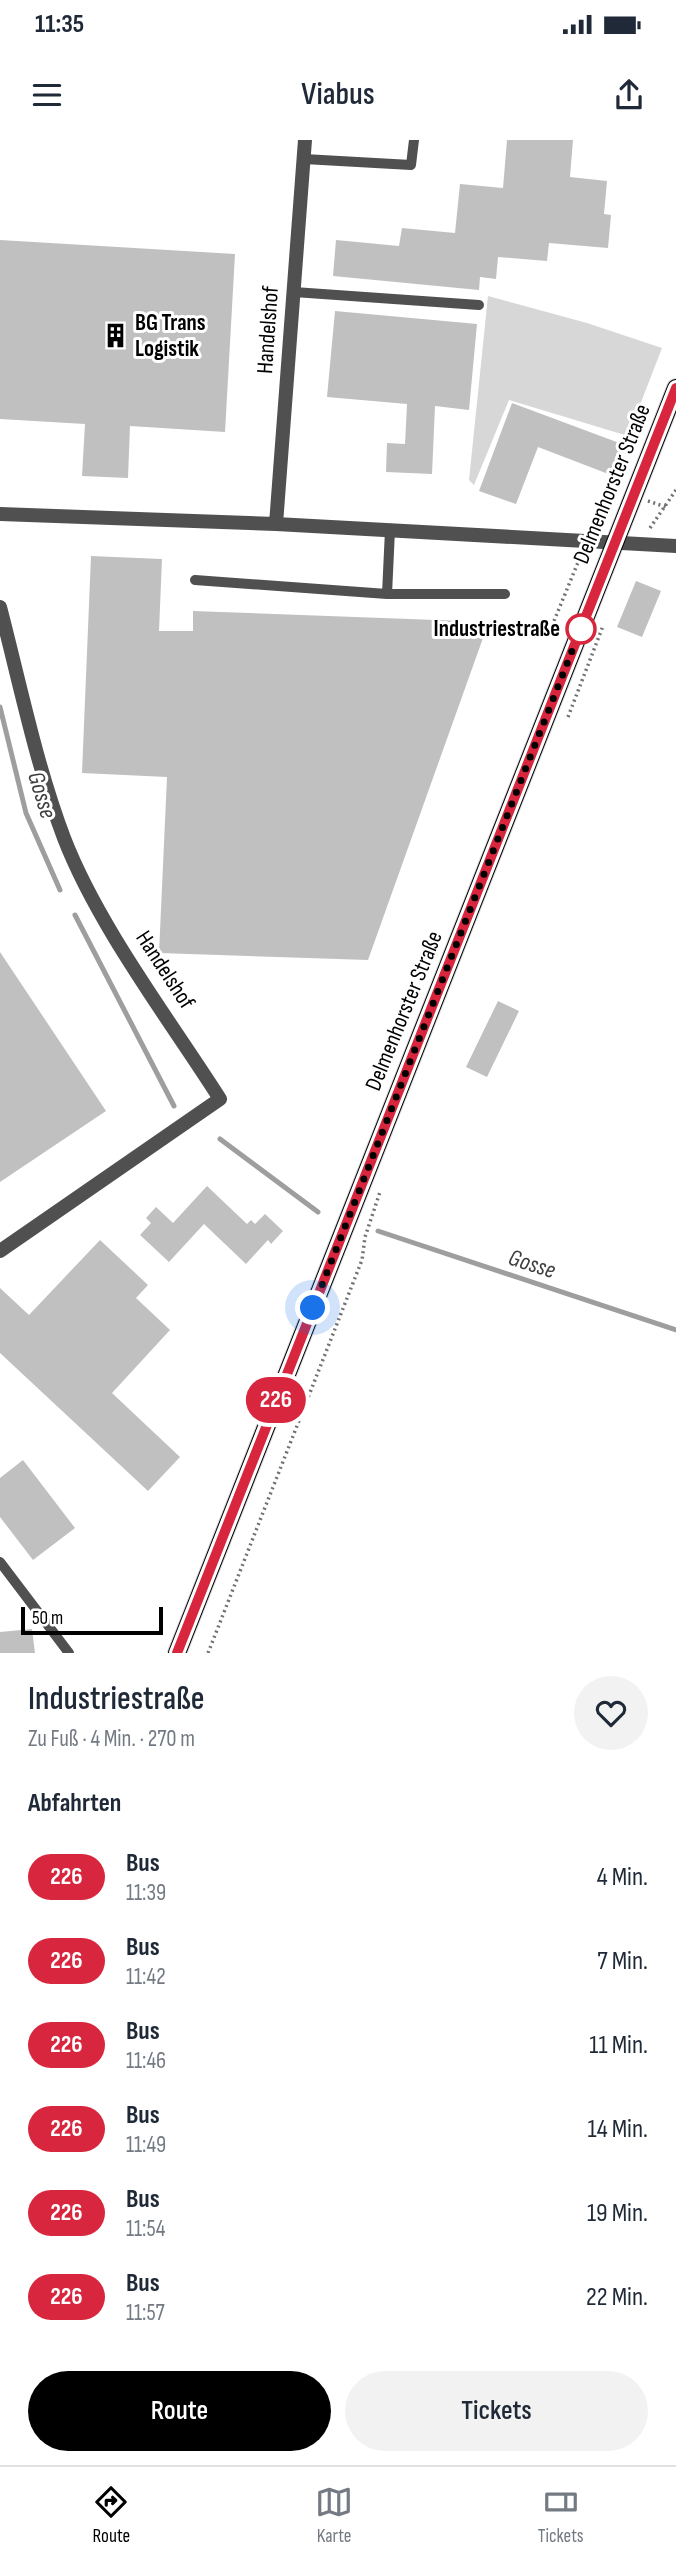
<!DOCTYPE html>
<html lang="de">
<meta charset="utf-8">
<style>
body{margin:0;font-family:"Sofia Sans Condensed",sans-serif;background:#f2f2f3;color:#1f2937;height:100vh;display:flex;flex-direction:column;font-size:26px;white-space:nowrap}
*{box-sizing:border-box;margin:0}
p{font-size:23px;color:#747a83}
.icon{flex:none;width:38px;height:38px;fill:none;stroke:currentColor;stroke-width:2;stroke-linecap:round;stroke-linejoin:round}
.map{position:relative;height:1513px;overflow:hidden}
.panel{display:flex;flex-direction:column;background:#fff;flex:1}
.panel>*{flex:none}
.badge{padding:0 14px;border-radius:23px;font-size:24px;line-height:46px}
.scale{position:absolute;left:21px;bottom:18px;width:142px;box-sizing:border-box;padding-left:7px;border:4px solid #000;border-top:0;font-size:19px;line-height:24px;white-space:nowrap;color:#000;-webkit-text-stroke:5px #fff;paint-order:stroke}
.you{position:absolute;width:35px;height:35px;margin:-18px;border:5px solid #fff;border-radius:50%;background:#1a73e8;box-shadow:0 0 0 10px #1a73e833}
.map>.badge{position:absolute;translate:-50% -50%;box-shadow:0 0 0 4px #fff}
h2{padding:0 28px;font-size:26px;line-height:63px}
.round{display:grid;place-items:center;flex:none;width:74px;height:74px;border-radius:37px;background:#f2f2f3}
.overview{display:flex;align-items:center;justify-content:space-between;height:119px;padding:0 28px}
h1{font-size:33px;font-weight:600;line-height:52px}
.cta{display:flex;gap:14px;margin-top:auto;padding:14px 28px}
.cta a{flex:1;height:80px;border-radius:42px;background:#000;color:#fff;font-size:28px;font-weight:600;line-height:80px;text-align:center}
.cta a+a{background:#f2f2f3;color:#1f2937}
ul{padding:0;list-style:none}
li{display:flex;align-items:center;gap:21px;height:84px;padding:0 28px}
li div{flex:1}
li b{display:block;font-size:26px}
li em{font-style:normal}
li .badge{min-width:77px;font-weight:700;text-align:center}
.status{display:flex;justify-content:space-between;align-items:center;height:49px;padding:0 35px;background:#fff;direction:ltr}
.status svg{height:19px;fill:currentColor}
header{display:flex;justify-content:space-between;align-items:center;height:91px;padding:0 28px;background:#fff;font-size:32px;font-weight:600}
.tabs{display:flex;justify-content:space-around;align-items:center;height:98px;border-top:2px solid #e0e1e3;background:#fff;font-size:19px;color:#747a83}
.tabs a{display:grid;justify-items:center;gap:4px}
.tabs .current{color:#000}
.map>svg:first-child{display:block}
.green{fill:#d7d7d7}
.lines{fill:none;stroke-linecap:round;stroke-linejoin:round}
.stream{stroke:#9e9e9e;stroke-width:5}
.building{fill:#c0c0c0}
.primary-casing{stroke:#dbdbdb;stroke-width:20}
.path{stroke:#727272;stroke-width:3.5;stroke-dasharray:2 3.5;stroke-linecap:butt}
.lane{stroke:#505050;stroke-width:10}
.street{stroke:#505050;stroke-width:14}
.primary{stroke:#000;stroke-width:18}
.line-casing{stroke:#fff;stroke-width:16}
.line{stroke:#d7263d;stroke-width:10}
.walk{stroke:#000;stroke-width:7;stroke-dasharray:0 12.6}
.stop-dot{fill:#fff;stroke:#d7263d;stroke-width:3.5}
.labels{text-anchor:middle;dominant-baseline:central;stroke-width:6;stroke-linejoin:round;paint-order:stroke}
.poi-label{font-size:23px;font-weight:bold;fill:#000;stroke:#fff;text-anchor:start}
.street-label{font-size:23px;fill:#000;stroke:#fff}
.stop-label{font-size:23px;font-weight:bold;fill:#000;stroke:#fff;text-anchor:end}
.water-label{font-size:24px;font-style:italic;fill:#3f3f3f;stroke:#fff}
</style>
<div class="status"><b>11:35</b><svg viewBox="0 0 49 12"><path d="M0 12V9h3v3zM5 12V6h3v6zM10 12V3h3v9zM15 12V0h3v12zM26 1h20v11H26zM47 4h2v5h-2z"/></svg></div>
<header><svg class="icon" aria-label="menu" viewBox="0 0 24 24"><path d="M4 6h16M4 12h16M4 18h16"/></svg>Viabus<svg class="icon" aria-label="share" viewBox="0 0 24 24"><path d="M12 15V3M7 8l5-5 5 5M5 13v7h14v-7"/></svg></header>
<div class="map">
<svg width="676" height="1513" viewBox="0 0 676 1513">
<rect width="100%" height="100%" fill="#fff"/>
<!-- green -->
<path class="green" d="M488,156l99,27 75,25 -34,88 -119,-36 -35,85 -5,-5z"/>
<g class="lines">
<!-- stream -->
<path class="stream" d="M0,567l26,106 34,77
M75,775l99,191
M220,999l98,73
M378,1091l298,99"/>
</g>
<!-- building -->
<path class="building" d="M507,0h66l-3,37 37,4 -3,33 7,1 -3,33 -59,-5 -2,18 -49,-4 -2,22 -16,-2 -1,13 -146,-14 3,-36 63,6 3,-18 53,5 5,-49 43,4z
M0,100l235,14 -10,178 -95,-6 -2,52 -46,-2 3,-52 -85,-5z
M335,171l142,13 -8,86 -34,-4 -3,68 -46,-2 1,-29 18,1 2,-40 -80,-7z
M512,263l110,41 -11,31 -73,-28 -22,57 -37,-13z
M91,416l71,3 -3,72h34v-20l270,10v16l20,1 -115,322 -209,-7 8,-176 -85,-4z
M636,441l25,10 -19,46 -25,-10z
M0,812l106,159 -106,71z
M498,861l21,10 -32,66 -21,-10z
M207,1046l40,38 4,-4 4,4 10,-10 18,17 -12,13 -3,-4 -22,24 -42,-40 -35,38 -29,-27 11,-12 -5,-5 10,-11 17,16z
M100,1100l48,45 -12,13 34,32 -58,63 68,64 -32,34 -148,-138v-65l29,27z
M23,1320l52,68 -42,32 -33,-43v-39z
M32,1489l3,24h-35v-21z"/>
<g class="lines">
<defs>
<path id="primary" d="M177,1513l499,-1265"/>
</defs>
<!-- primary casing -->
<use href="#primary" class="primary-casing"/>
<!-- path -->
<path class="path" d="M648,361l18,6
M590,387l2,-7 13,-7 8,-24 4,2
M650,388l26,-38
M554,481l27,-66
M568,577l35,-91
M208,1513l154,-393 3,-23 15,-45"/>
<!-- lane -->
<path class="lane" d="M304,19l107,6 3,-25
M294,152l185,13
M195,440l192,14 3,-64
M387,454h118
M0,1422l69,91"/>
<!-- street -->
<path class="street" d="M0,374l276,10 400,22
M276,384l29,-384
M0,467c20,77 36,157 64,231 34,88 105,181 156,261l-220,152"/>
<!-- primary -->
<use href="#primary" class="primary"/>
</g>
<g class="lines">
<defs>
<path id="line" d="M177,1513l499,-1265"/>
</defs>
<!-- line casing -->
<use href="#line" class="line-casing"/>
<!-- line -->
<use href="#line" class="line"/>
<!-- walk -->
<path class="walk" d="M313,1168l272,-690 -4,11"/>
</g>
<!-- icons -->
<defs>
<symbol id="building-bare" viewBox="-9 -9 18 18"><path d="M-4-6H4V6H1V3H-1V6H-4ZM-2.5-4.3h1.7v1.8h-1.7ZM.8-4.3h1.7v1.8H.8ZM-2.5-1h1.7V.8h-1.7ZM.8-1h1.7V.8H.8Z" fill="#000" stroke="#fff" stroke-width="2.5" paint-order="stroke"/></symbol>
</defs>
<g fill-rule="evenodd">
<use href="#building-bare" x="98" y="178" width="35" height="35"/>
</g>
<!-- markers -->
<circle class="stop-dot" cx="581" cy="489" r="14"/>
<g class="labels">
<!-- poi labels -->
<g class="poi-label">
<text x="135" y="183">BG Trans<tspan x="135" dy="26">Logistik</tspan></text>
</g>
<!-- street labels -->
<g class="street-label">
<text transform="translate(268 190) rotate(-86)">Handelshof</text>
<text transform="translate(612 344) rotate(-68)">Delmenhorster Straße</text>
<text transform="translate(165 830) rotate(57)">Handelshof</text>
<text transform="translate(404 871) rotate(-68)">Delmenhorster Straße</text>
</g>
<!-- stop labels -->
<g class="stop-label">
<text x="560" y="489">Industriestraße</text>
</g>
<!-- water labels -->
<g class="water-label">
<text transform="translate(42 655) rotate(73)">Gosse</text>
<text transform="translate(532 1124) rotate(18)">Gosse</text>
</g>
</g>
</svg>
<div class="scale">50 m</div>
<div class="you" style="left:313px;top:1168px"></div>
<b class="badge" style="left:276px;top:1260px;background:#d7263d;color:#fff">226</b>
</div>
<section class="panel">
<div class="overview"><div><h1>Industriestraße</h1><p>Zu Fuß · 4 Min. · 270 m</p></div><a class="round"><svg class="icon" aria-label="heart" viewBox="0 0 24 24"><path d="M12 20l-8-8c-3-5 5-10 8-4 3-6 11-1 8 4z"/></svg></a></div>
<h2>Abfahrten</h2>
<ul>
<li><span class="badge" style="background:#d7263d;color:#fff">226</span><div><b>Bus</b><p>11:39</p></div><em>4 Min.</em></li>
<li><span class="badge" style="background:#d7263d;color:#fff">226</span><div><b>Bus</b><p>11:42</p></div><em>7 Min.</em></li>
<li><span class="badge" style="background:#d7263d;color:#fff">226</span><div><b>Bus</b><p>11:46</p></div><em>11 Min.</em></li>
<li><span class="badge" style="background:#d7263d;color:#fff">226</span><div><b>Bus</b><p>11:49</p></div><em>14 Min.</em></li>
<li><span class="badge" style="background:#d7263d;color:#fff">226</span><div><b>Bus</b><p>11:54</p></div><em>19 Min.</em></li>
<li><span class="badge" style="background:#d7263d;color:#fff">226</span><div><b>Bus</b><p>11:57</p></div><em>22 Min.</em></li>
</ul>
<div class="cta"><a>Route</a><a>Tickets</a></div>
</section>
<nav class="tabs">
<a class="current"><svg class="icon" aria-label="directions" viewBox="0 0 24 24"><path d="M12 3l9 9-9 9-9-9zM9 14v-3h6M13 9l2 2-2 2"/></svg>Route</a>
<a><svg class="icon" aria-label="map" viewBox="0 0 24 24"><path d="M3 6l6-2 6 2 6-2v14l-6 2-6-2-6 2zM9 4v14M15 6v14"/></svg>Karte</a>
<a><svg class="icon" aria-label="tickets" viewBox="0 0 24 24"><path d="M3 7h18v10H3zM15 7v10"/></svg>Tickets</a>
</nav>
